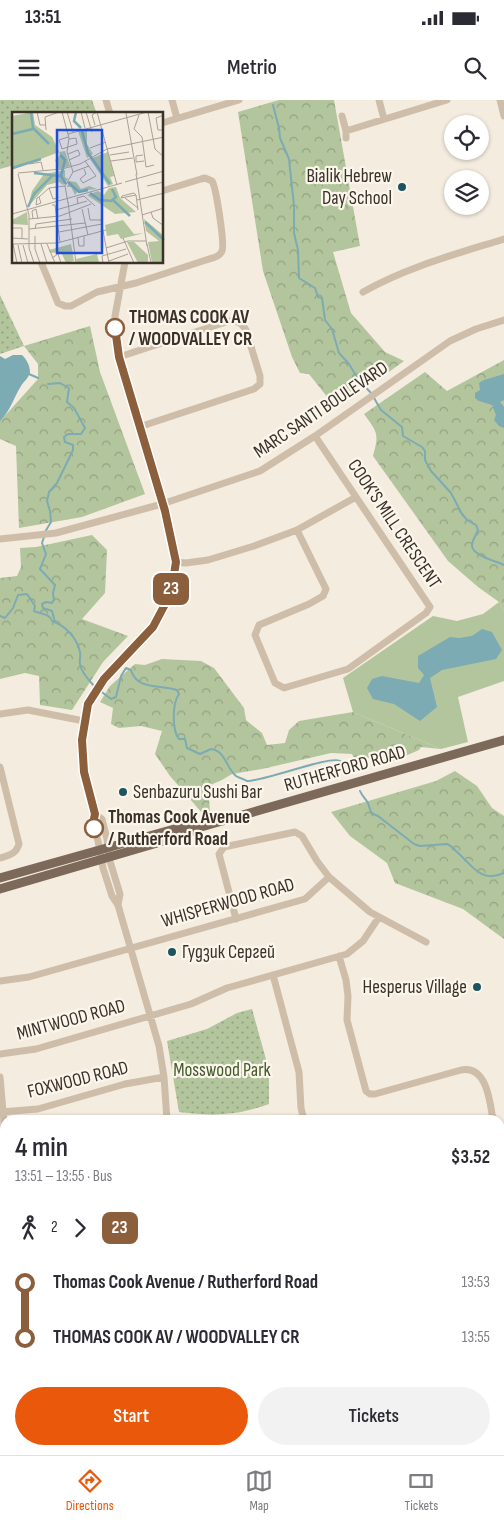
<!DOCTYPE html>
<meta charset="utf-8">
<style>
body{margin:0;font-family:"Sofia Sans Condensed",sans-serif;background:#f2f2f3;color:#2b2b33;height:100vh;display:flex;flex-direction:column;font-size:19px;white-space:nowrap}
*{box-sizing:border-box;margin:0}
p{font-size:16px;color:#7c7c81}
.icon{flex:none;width:28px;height:28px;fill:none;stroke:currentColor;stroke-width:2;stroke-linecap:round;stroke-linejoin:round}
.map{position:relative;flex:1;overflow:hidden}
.details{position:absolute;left:0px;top:1015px;width:505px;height:340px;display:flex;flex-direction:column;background:#fff;border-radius:15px 15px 0 0;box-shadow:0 1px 4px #0004}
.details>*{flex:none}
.badge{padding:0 10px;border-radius:8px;font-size:18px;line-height:32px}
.controls{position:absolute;left:444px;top:15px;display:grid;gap:10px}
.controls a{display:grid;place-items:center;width:45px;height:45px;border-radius:50%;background:#fff;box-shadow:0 1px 4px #0004;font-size:25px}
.map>.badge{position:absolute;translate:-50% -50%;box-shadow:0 0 0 2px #fff}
.legs{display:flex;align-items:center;gap:8px;height:55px;padding:0 15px;font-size:16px}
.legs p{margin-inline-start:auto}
.head{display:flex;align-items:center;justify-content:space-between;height:85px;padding:0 15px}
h1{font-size:28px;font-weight:600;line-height:38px}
.action{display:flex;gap:10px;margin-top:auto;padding:10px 15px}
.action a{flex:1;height:58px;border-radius:30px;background:#ea580c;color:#fff;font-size:20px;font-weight:600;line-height:58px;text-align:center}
.action a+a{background:#f2f2f3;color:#2b2b33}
ul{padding:0 15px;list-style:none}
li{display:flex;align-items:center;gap:18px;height:55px;font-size:19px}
li i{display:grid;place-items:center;width:8px;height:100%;margin:0 6px;background:currentColor}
li i::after{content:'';width:12px;height:12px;margin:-6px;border:4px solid;border-radius:50%;background:#fff}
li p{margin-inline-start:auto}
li:first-child i{background:linear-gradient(#0000 50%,currentColor 0)}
li:last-child i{background:linear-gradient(currentColor 50%,#0000 0)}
.status{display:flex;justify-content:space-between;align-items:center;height:35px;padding:0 25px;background:#fff;direction:ltr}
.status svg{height:14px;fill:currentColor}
header{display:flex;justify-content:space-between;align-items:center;height:65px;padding:0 15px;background:#fff;font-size:22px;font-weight:600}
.menu{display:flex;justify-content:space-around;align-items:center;height:70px;border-top:1px solid #e1e1e2;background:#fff;font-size:14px;color:#7c7c81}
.menu a{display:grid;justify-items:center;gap:2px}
.menu .current{color:#ea580c}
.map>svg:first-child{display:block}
.green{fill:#b3c59d}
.forest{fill:url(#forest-crowns)}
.park{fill:url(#park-dots)}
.water{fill:#7cabb3}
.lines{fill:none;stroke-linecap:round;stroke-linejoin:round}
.stream{stroke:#7cabb3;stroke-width:2}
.minor{stroke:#cebea9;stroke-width:7}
.major{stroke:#7d695a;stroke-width:9}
.line-1-casing{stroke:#fff;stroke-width:11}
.line-1{stroke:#8b5e3c;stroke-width:8}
.poi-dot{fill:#1c545f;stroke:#fbf6ec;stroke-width:2}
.stop-1-dot{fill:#fff;stroke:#8b5e3c;stroke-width:2.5}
.labels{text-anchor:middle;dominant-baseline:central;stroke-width:4.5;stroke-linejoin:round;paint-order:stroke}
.poi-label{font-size:19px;fill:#3a3129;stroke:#fbf6ec;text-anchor:end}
.stop-label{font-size:19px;font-weight:bold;fill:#3a3129;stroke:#fbf6ec;text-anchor:start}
.street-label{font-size:19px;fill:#3a3129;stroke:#fbf6ec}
.park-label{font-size:19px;fill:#445a2b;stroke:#fbf6ec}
.inset-river{fill:none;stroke:#7cabb3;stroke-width:2.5}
.inset-road{fill:none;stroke:#aaa196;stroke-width:1}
.view{fill:#1d4ed8;fill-opacity:0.15;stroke:#1d4ed8;stroke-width:2.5}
.inset-edge{fill:none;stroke:#3a3129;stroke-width:2.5}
</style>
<div class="status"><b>13:51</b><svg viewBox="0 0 49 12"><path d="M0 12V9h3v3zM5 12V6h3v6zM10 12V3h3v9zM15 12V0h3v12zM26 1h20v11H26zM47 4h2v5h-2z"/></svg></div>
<header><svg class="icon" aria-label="menu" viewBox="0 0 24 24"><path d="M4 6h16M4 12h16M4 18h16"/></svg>Metrio<svg class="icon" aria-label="search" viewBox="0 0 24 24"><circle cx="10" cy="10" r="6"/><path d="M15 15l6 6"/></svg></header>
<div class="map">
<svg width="504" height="1355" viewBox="0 0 504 1355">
<defs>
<pattern id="forest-crowns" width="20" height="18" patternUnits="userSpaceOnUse" patternTransform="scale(1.25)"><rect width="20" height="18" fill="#b3c59d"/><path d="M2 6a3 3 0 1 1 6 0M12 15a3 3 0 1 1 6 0" fill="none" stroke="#93a180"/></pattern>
<pattern id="park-dots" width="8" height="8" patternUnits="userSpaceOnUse" patternTransform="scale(1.25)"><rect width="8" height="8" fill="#b3c59d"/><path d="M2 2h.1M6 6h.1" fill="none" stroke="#93a180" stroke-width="1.8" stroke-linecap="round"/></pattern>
</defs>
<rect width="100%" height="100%" fill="#f4ecdf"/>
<!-- green -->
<path class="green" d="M499,502l5,9v70l-46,16 10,45 -27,7 -88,-37 -10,-34 90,-62 24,5 26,-7z"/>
<!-- forest -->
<path class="forest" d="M279,0h55l26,146 -27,6 18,61 34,39 19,9 -18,13 -9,1 -45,28 -23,-29 -9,-1 -8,-16 -29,-86 -25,-159z
M90,226l10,46 45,122 -63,23 -63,11 -3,-82 -16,-7v-20h2l36,-40v-15l-14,-18z
M504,260v251l-5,-9 -21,-15 -30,-26 -75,-105c6,-22 5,-23 -9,-42l61,-42 22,19z
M92,435l15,15 -2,43 -23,26 46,17 -25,26 -31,48 -32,-5 -1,-29 -14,-3 -25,6v-101l17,-2 4,-9 -1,-19 16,-1z
M162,559l39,2 13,7 30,40 2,12 16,13 5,12 18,-2 4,-13 10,-9 54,-9 88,37 -20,-2 -2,3 -30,13c-10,-11 -20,-5 -33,-1l-4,-8 -21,-1 -69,16 -30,5 -10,6 -14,6 2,26 -7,2 -33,-38 -15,-22 7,-23 -21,-5 -22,2 -8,-4 2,-16 -13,-6 10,-16 25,-22 10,1z
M455,671l22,15 15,22 12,8v123l-41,-30 -68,-26 -8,-20 -37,-27 -19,-24 105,-31z
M5,1292v41h-5v-40z
M43,1350h127l1,5h-122z"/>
<!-- park -->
<path class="park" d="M0,0h92l5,14h-83v51l-14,4z
M0,195l24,51 -24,8z
M252,909l17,61v34c-33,12 -56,12 -90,8l-12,-71 40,-12 30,-16z"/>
<!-- water -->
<path class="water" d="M13,255h9c4,4 8,10 8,17 -1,6 -6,9 -9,14 -7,11 -11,26 -21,35v-65l5,3z
M504,274v26l-4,2 4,5v21l-5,-2 -5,-6 2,-5 -4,-10 -13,-4 -4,-3v-5l5,-3 -1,-7 5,-3z
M482,529l10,3 10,18 -6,9 -54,11 -12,8 7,29 -17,14 -26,-17 -21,-5 -6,-11 5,-9 10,-3 37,7 5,-8 -6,-7v-12l32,-19 9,1 13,-2z"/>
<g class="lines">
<!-- stream -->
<path class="stream" d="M273,5l6,23 1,10 9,21 5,47v27l4,17 1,28 16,10 3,9 4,1 3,22 7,9 7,24 10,11 9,15 13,14
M29,274l9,4
M374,298l7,12 21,17 1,9 19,11 3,4v9l6,11 20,22 11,21 5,6 9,5 2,5c-2,5 -6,11 -6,15 -1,10 24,16 32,20
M45,432l6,-10 -1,-11 -3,-10 2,-9 8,-9 16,-33v-5l-8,-3 -1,-5 4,-3h13l4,-6 -11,-20 -7,-6 2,-14 -9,-5 -12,1
M44,437l-2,6 4,11 -6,15 15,16 -2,8 1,7 -2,3 -6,-1 -4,2 1,4 9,3 3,11
M0,516l5,2 8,-10 5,-13 9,-1 8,12 -1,5c7,3 16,3 18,10 14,5 25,17 28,31 1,4 -1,9 0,12 1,9 10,17 15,23
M99,590l12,9 5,-2 5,-21 5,-8 5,2c6,21 30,14 46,20l2,4c-7,10 -7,36 0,45h6l2,9 13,6 11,-5c15,2 15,19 25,27 3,2 8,3 11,5 19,0 83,-26 93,-20 5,2 7,8 10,13
M360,691c2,5 6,8 8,12 3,8 1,10 10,13l36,28 6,2 27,-2c5,2 6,4 9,7 16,14 25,33 48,22"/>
<!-- minor -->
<path class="minor" d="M106,0l4,14
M172,0l5,18
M379,0l5,19
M500,0l4,16
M342,16l4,15v7
M162,23l77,-23
M346,31l101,-31
M41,162l17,41 7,3h6l26,-14 39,-9 73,-24c5,-1 11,-3 13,-8 3,-7 -6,-64 -10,-70l-7,-3 -4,1 -39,12
M363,192c44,-25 93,-38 141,-53
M119,257l110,-36c9,0 12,1 17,9l14,46v8l-6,5 -115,38
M297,430l29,59 -3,7 -14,8 -50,21 -4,10 20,48 9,5 64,-19 78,-56 4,-6 -115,-171
M0,439l56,-6 106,-29 98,-33 55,-35 135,-95 26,-12 28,-9
M175,462l11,1 22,-3 46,-14 43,-16 59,-33
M0,614l28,-4 56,11
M0,667l19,77c-3,10 -9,11 -19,14
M95,714l7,5 5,20 2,19 11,36 -2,11 2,7 39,134 5,31 3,43
M118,805l-6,-9 -9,-28 -5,-27 -5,-18 2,-9 -11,-43 -2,-31 2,-19 4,-17 16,-25 49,-52 18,-34 4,-31 -10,-51 -26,-84 -23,-84 -1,-27 10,-54
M236,819l-17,-65 5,-7 71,-15 7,4 15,25 12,16 41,35 56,30
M339,856l7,24 2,16 -1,24 19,71 4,3h5l86,-24c26,-5 29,32 32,50
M273,875l26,97 2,36 3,12
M0,881l29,-4 276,-78 24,-22
M0,954l36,-5 107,-31 48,-14 36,-16 120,-34 16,-13 16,-24
M0,977l5,57
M0,1012l38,-3 87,-25 39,-7
M500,1062l4,24
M0,1071l5,-1
M500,1116l4,-1
M500,1193h4
M0,1249l5,-1
M188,1350l1,5"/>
<!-- major -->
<path class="major" d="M0,778l185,-52 9,3
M0,789l188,-55 6,-5 310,-89"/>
</g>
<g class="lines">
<defs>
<path id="line-1" d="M94,728l-1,-5 2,-9 -11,-42 -2,-32 6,-36 16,-25 49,-52 18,-34 5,-31 -11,-51 -46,-154 -4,-29"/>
</defs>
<!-- line-1 casing -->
<use href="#line-1" class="line-1-casing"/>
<!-- line-1 -->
<use href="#line-1" class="line-1"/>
</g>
<!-- markers -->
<g class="poi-dot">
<circle cx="402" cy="87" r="5"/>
<circle cx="123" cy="692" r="5"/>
<circle cx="172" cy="852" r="5"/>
<circle cx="477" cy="887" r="5"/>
</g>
<g class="stop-1-dot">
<circle cx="115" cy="228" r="9"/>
<circle cx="94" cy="728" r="9"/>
</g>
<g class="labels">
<!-- poi labels -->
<g class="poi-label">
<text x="392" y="76">Bialik Hebrew<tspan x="392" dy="22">Day School</tspan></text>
<text x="133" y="692" text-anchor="start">Senbazuru Sushi Bar</text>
<text x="182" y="852" text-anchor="start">Гудзик Сергей</text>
<text x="467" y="887">Hesperus Village</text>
</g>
<!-- stop labels -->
<g class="stop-label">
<text x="129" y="217">THOMAS COOK AV<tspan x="129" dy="22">/ WOODVALLEY CR</tspan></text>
<text x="108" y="717">Thomas Cook Avenue<tspan x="108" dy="22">/ Rutherford Road</tspan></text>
</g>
<!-- street labels -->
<g class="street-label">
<text transform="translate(321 310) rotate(-34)">MARC SANTI BOULEVARD</text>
<text transform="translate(394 424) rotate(56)">COOK'S MILL CRESCENT</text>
<text transform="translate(345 669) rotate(-16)">RUTHERFORD ROAD</text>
<text transform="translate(228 803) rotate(-16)">WHISPERWOOD ROAD</text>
<text transform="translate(71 920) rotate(-15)">MINTWOOD ROAD</text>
<text transform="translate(78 980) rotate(-14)">FOXWOOD ROAD</text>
</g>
<!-- park labels -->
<g class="park-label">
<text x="222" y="970">Mosswood Park</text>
</g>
</g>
<!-- overview -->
<g transform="translate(12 12)">
<rect width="151" height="151" fill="#f4ecdf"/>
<path d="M75,17v15l6,10 -6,4 -9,-27zM40,25l7,15 6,-1 5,15 -11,3 -4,-9 5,-4 -1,-4 -47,18v-9zM96,40l6,24 -4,1 3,7 -5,2 -18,-27zM53,58v7l3,2 -5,6 -4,-3 -12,3 -19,22 4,-16 12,-17zM57,69l7,1 5,7 8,-3 8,3 -19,2 -3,4 -4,-8h-4zM104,75l4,11 16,14 -21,2 -28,-19 11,-4 6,4 5,-7zM59,132l3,17 -8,2 -5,-11 -11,1 -1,-3zM85,142l2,9h-22l-1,-4z" fill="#b3c59d"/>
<path d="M21,0l2,13 17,12 7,15 -47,16v-52zM15,100l1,13 -16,-1v-4zM132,107l19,16v28h-11l-4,-21 11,-1 -13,-10zM111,108l11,14 10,-1 -23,6 -3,-5 -11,2 -2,-11zM115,130h7l14,13v8h-10z" fill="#b3c59d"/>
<path class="inset-river" d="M19,0l2,16 16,16M64,0l-2,9 7,7M70,19l6,22 22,31M0,22l21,-5M48,43l5,5 -4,16 5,8M0,56l29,-9M22,61l26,3M56,70l11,10 9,-2M78,81l10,7 11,1 5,-4 -4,-8M101,88l17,16M16,95l6,-13 18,-18M133,110l19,18"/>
<path class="inset-road" d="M25,0l3,13h6M50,0l7,26 -2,14 6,20 -8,14 3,17M55,0l6,20M69,0l4,16M74,0l6,20M85,0l20,73M136,0l7,37 9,8M114,1l11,62M127,3l-5,14 8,8 4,30 8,-2M152,3l-8,3 2,12h6M83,13l-3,-10 5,-3M34,18l-1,-13 14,-5M56,22l79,-22M56,25l-9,3 3,9 15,-5 -1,-6 -7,1M78,36l16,-6M56,42l10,-4 2,5 -11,5M98,43l19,-3M131,43l-7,1v6l8,-1M99,49l22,-3M17,52l12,-2 2,8M72,57l2,5 -6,5 3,4 13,-7 -11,-15M61,60l16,-6M6,61l44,-4 18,-5 27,-15 57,-12M6,62l11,41v33l5,15M124,62l11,72M113,70l39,-11M135,74l17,-4M37,76l4,11 5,-1 -2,-12M122,81l2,2 -15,3 1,-2zM124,83l2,15M27,85l2,6 -5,2 1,-7 2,-1 10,-9 16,-2M113,86l13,10M125,88l27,-7M56,90l8,61M66,92l-1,-6 7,-2 11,10M40,93h3l5,37M76,96l2,12h11l8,43M70,97l6,26M44,98l31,-9M139,100l2,6 11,8M0,102l110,-31M130,103l22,-7M17,107l31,-3 31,-12M21,107l-1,-8 4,-2 2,10M0,116h10v11M17,117l56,-6M23,117l1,-5 36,-5M47,120l43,-8M23,124v13l5,14M0,126l16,1M66,126l1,8h5v-10M111,126l11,25M0,132l45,-1 49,-13M1,132l4,19M29,132l6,19M35,132l8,19M135,132l4,19M6,133l4,18M11,133l5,18M94,136l22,-7h18M40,146l6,-4 3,9M97,149l19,-7M91,151l-1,-7 24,-7"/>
<path class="view" d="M45,18h45v123h-45z"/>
<rect width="151" height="151" class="inset-edge"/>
</g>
</svg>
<div class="controls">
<a><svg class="icon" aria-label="locate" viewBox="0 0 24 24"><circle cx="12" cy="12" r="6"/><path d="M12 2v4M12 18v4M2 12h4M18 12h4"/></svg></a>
<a><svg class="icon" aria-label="layers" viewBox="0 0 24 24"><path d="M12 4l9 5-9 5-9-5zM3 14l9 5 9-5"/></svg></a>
</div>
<b class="badge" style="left:171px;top:489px;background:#8b5e3c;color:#fff">23</b>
<section class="details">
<div class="head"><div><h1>4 min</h1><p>13:51 – 13:55 · Bus</p></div><b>$3.52</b></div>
<div class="legs"><svg class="icon" aria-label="walk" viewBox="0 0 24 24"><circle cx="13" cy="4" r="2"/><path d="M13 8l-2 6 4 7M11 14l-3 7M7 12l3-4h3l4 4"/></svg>2<svg class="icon" aria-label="forward" viewBox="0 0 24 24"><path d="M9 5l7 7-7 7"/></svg><b class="badge" style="background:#8b5e3c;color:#fff">23</b></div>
<ul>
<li><i style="color:#8b5e3c"></i><b>Thomas Cook Avenue / Rutherford Road</b><p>13:53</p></li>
<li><i style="color:#8b5e3c"></i><b>THOMAS COOK AV / WOODVALLEY CR</b><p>13:55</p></li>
</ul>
<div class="action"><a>Start</a><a>Tickets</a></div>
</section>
</div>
<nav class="menu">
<a class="current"><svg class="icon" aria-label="directions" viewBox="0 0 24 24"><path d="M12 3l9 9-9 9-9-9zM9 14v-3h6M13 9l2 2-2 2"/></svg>Directions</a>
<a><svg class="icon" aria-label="map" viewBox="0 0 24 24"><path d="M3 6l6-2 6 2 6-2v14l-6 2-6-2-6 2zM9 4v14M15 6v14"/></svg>Map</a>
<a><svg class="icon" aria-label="tickets" viewBox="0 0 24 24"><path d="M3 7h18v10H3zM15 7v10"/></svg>Tickets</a>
</nav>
